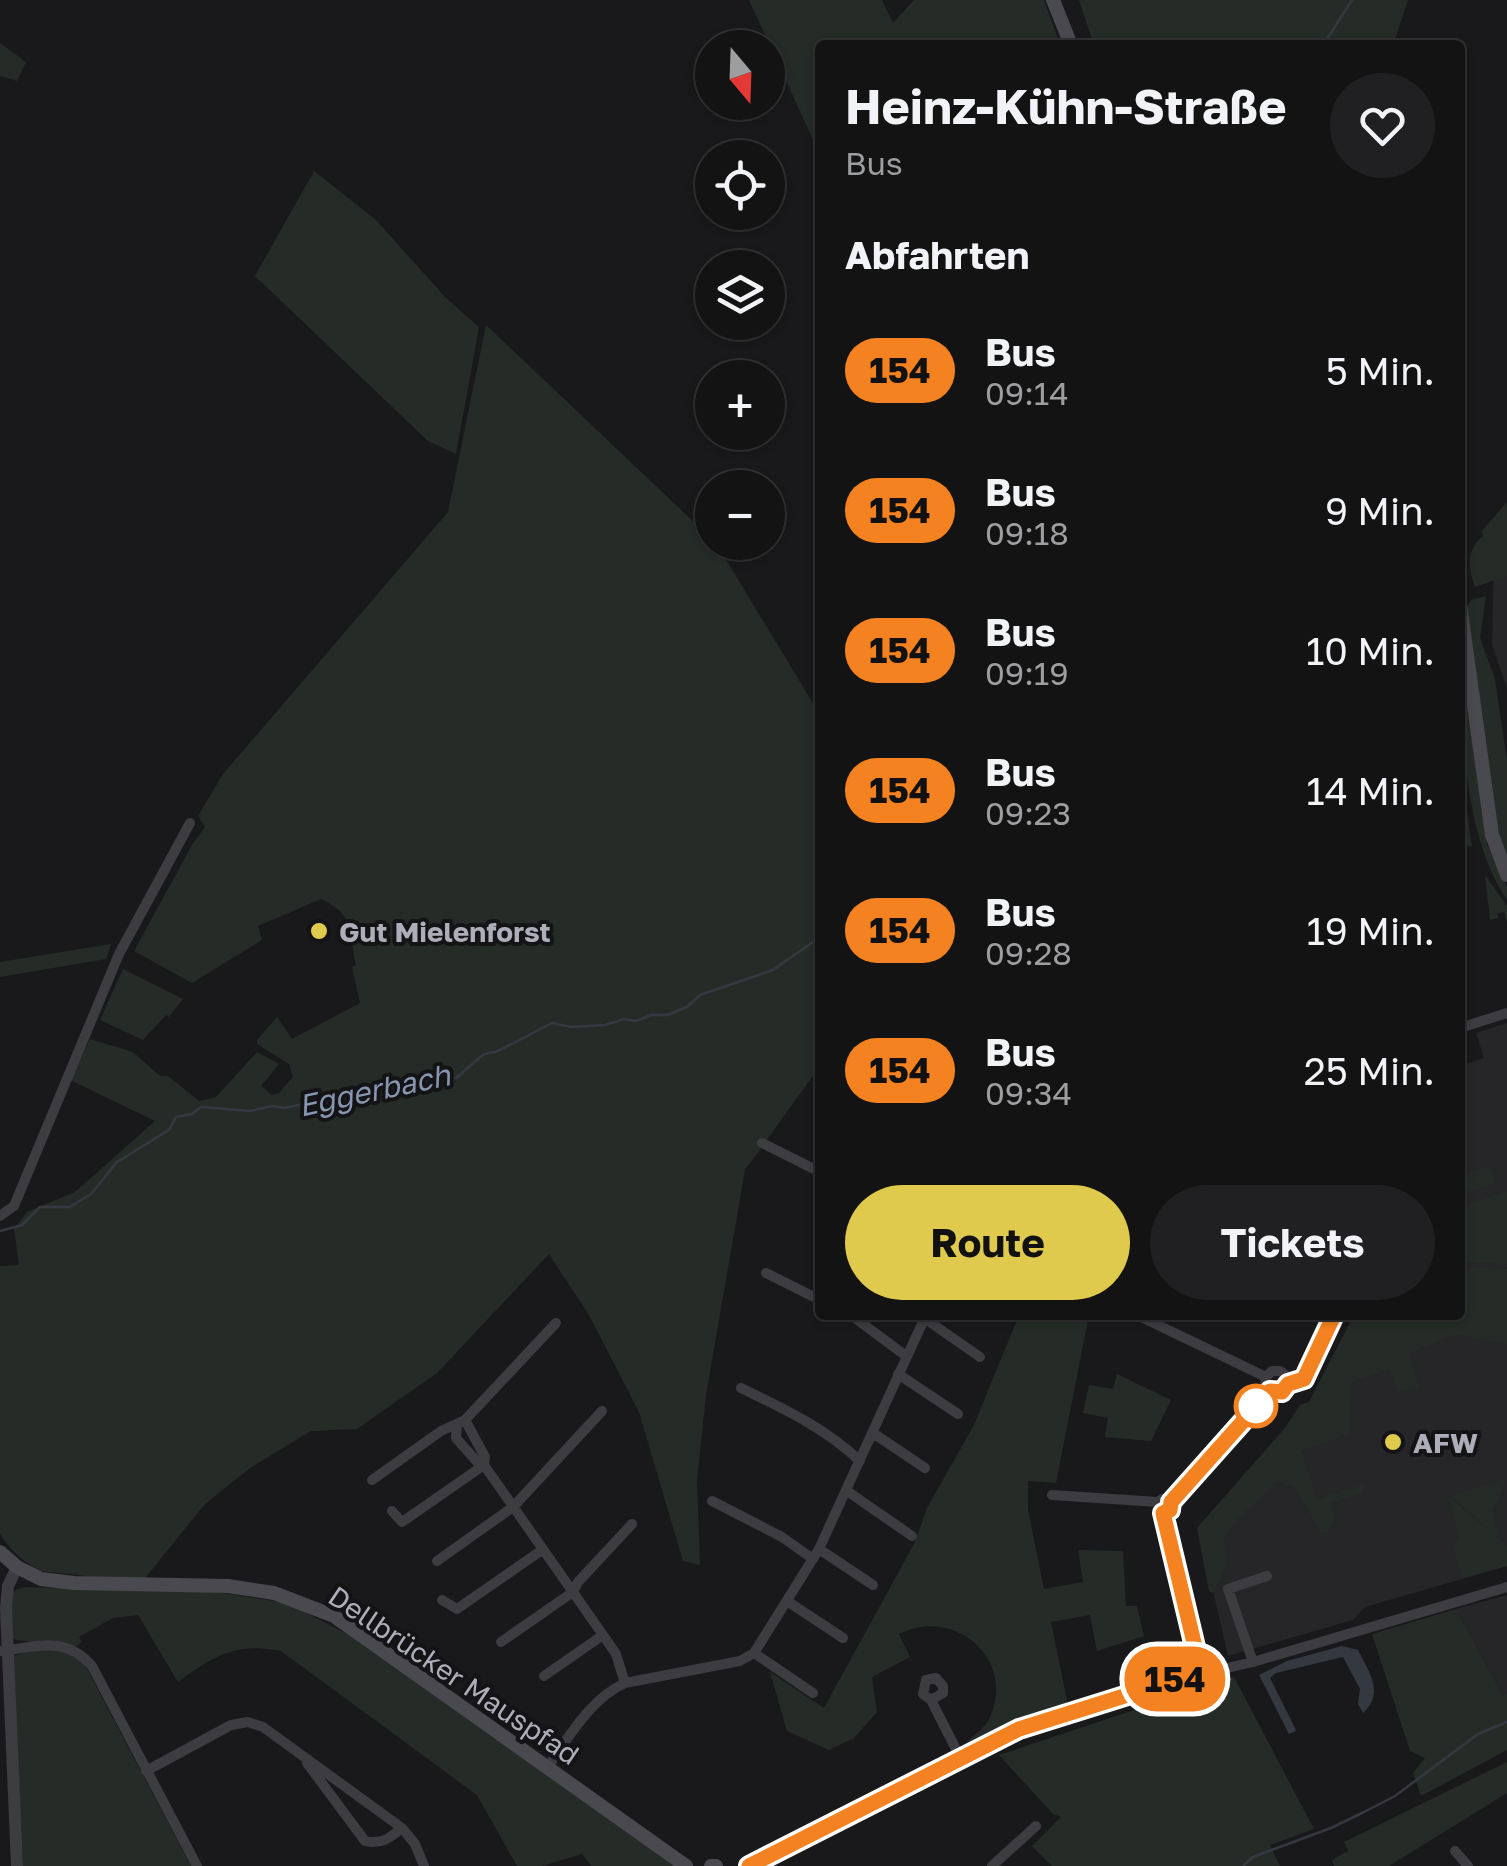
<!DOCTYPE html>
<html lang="de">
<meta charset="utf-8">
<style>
body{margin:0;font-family:"Golos Text",sans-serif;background:#202022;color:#f1f3f6;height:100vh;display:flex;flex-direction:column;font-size:38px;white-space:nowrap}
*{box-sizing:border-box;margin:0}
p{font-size:32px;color:#9d9ea0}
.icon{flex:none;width:55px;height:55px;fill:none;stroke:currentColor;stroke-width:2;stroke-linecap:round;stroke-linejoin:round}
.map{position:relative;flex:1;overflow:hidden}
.drawer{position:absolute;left:815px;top:40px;width:650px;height:1280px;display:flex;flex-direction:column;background:#131314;border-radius:10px;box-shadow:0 2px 8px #0004,0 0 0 2px #323234}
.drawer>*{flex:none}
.badge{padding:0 20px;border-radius:32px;font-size:35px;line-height:65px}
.needle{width:65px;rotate:161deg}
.tools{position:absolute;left:695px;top:30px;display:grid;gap:20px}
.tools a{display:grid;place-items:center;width:90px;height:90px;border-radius:50%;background:#131314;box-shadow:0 2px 8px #0004,0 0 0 2px #323234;font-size:50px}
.map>.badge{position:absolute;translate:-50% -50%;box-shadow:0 0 0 5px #fff}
h2{padding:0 30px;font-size:38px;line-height:90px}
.round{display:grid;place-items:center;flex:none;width:105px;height:105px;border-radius:52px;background:#202022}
.headline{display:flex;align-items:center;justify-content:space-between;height:170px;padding:0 30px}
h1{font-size:48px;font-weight:700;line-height:75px}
.cta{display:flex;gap:20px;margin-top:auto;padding:20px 30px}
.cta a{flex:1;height:115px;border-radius:60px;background:#dfca4d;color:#111;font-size:40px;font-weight:700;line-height:115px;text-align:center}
.cta a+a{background:#202022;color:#f1f3f6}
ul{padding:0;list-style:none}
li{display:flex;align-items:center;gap:30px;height:140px;padding:0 30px}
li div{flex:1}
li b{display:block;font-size:38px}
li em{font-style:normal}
li .badge{min-width:110px;font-weight:700;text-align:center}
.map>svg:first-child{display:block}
.built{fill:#262528}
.green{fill:#252c27}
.water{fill:#343941}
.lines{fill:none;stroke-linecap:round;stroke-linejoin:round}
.stream{stroke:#343941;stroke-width:2.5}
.minor{stroke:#3c3c41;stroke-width:10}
.tertiary{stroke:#3c3c41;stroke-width:12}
.secondary{stroke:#49494f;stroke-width:14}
.line-casing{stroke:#fff;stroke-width:22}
.line{stroke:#f58220;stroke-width:15}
.poi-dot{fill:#dfca4d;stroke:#141416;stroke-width:4}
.stop-dot{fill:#fff;stroke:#f58220;stroke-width:5}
.labels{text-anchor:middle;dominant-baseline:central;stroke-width:8;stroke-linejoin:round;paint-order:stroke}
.poi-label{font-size:28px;font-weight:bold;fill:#adaeb9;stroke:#141416;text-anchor:start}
.street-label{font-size:28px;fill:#adaeb9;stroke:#141416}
.water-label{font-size:30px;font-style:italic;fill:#8895b0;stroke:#141416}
</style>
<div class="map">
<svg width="1507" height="1866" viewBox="0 0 1507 1866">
<rect width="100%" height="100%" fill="#19191b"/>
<!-- built -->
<path class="built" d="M1507,551v137l-15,-43 2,-90z
M1507,1023v543l-142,41 -12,13 -125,36 -28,-122 134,-161 126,-58v-249l24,-8 -8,-25z
M1507,1595v99l-4,1 -47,-86z"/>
<!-- green -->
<path class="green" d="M749,0h133l11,23 21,-23h130l16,45h-240v110z
M1079,0h329l-15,45h-299z
M0,43l26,19 -9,19 -17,-5z
M314,171l62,49 70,78 33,29 -23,127 -28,-13 -173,-165z
M486,325l230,218 104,172v351l-75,104 -39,225 -9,85 3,85 -17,-4 -44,-149 -50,-97 -40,-61 -112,119 -80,56 -46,2 -61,37 -45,36 -63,78 -101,-11c-18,-9 -30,-20 -41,-37v-268l19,-1 -5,-36 13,-17 48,-20 80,-71 -85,-41 20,-41 43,13 27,24h8l31,25 17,-4 41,-45 22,12 -18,22 11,9 7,-2 14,-16 -4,-13 -32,-20v-4l20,-23 15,22 68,-36 -8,-36 4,-2c-8,-33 1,-49 -35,-66l-63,27 4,14 -70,43 -58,-32 58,-106 13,-18 -7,-11 25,-42 225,-262z
M1507,502v74l-32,11c-7,-19 -9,-37 8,-51l-1,-5z
M1486,596l-6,42 15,41 12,82v105l-8,-19 -33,-238 5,-9z
M1460,654l27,190 20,43v12c-42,-57 -47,-175 -47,-245z
M1460,762l12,84 -12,1z
M1485,875l22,31v16l-3,-10 -6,1v5l-8,2z
M111,944l-5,15 -106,18v-15z
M123,969l60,30 -14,18 -3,-2 -23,25 -43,-20z
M1490,1166l5,17 -27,9 -6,-17z
M1507,1191v73l-47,-2v-55z
M1460,1267l47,2v76l-45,-10 -11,1 -42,18 10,33 -21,5 -8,-23 -39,13 -2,52 -48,17 16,48 49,-15 -5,9 -30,10 4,18 -7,11 -7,1 -25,-44 -19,-8 -44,43 -9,15 3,26 -14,28 -4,-2 -12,-63 88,-100 15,-23 9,-3 45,-87h106z
M1019,1315h70l-33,168 -28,-2v29l16,79 39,-7 -5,-32 45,1 3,55h11l7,30 -47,15 -7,-36 -39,7 17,83 -50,16 -53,22c7,-6 18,-14 23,-22 31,-59 -32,-116 -89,-87l11,23 -38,20 5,35 -23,26 -25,12 -42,-19 -17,-59 54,36 91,-166 12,-34 47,-83z
M1117,1374l54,26 -20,41 -46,-4 3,-19 -25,-5 6,-28 24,4z
M1504,1479v8l-12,24 7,28 -48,-43z
M1449,1497l58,49v20l-45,12 -9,-31 6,-8z
M26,1587l190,5 71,11 62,32 325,231h-83l-9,-12 -40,12h-25l-40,-71 -196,-144c-45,-9 -68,5 -103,31l-40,-67 -25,3 -34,19 3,5 -7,5 -59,-7 -4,-4 -2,-41 7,-6z
M1456,1609l47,86 4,-1v56l-86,46 -8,-23 12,-15 -15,-7 -38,-117z
M36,1649c22,1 38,1 51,20l104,197h-168l-10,-210z
M1234,1677l80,152 -44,16 10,21h-228l-20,-20 29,-29 -8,-3 -54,-59z
M1507,1762v31l-118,73h-55l-2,-6 16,-9 -4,-9z"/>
<!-- water -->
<path class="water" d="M1342,1646l16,4c11,22 27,43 5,63l-5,-9 2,-15 -17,-32 -67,16 -6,5 25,50 1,3 -7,3 -30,-59 28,-14z"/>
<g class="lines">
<!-- stream -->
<path class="stream" d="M1323,45l29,-45
M0,1231l22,-6 18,-18h30l21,-13 26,-32 52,-32 7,-13 16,-3 9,-7 49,4 22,-5 13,2 35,-8 19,-9 56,-10 25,2 19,-7 17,2 28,-24 14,-3 54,-28 19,4 34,-2 19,-6 12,2 15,-6h16l20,-8 13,-12 73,-25 47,-33
M1243,1866l10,-9 78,-29 31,-15 33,-17 83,-62 29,-12"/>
<!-- minor -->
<path class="minor" d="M1460,1028l47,-15
M762,1143l58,29
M0,1216l14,-10 105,-252 71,-131
M766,1273l54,27
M851,1315l55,41
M1137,1315l129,62 -1,8 5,6
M924,1318l56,39
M898,1374l60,40
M1266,1377l6,-6h8l7,5 1,9
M741,1388c43,21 83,39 119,73
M465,1420l20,37 -1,8
M457,1424l-1,14 22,25 6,2 119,170 13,19 9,29
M873,1433l52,35
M372,1480l69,-49 24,-11 91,-97
M847,1491l65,45
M1052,1495l106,7 4,-3
M712,1501l70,36 31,22
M1158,1502l43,170
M392,1511l10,11 82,-57
M1163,1513l7,-3 1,-8 99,-111 12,1 6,-7 16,-6 30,-64
M819,1549l54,36
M437,1561l76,-54 89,-96
M442,1600l15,9 85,-59
M787,1601l56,37
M501,1642l72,-50 5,-10 54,-58
M0,1651c37,-4 65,-16 92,15l105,200
M754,1653l59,40
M1253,1662l-25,-73 39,-13
M544,1676l59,-41
M931,1700l12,-7v-7l-7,-8 -10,2 -3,14 8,6 29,57
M307,1763l58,78c16,4 25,-3 37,-13
M547,1768c22,-31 43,-69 78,-85l115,-22 14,-8 65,-104 107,-234
M146,1771l85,-46 17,-3 15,5 139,101 13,16 9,22
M1455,1851l13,15
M749,1866l270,-137 139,-45 95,-22 254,-75
M992,1866l44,-40"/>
<!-- tertiary -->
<path class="tertiary" d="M17,1567l-9,19 -2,22 11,258"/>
<!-- secondary -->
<path class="secondary" d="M1053,0l18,45
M1460,605l32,230 15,40
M0,1552l17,15 24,12 33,4 154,3 46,7 60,23 352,250
M711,1866h5"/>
</g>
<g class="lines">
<defs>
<path id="line" d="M749,1866l270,-137 182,-57 -38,-159 7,-3 1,-8 99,-111 12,1 6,-8 16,-5 30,-64"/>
</defs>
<!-- line casing -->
<use href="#line" class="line-casing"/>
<!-- line -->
<use href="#line" class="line"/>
</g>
<!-- markers -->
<g class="poi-dot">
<circle cx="319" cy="931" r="10"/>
<circle cx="1393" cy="1442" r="10"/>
</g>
<circle class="stop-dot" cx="1256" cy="1406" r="20"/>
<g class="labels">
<!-- poi labels -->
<g class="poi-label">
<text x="339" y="931">Gut Mielenforst</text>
<text x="1413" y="1442">AFW</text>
</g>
<!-- street labels -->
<g class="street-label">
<text transform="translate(454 1675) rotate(34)">Dellbrücker Mauspfad</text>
</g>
<!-- water labels -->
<g class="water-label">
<text transform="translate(374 1090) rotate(-12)">Eggerbach</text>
</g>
</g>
</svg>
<div class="tools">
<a><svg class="needle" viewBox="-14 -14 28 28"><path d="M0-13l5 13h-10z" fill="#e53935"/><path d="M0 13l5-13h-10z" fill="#9d9ea0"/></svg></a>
<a><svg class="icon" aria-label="locate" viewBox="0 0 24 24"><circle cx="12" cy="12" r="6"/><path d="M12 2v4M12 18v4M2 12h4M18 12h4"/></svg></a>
<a><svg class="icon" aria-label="layers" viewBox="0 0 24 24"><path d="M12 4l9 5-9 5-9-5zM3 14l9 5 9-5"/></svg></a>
<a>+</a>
<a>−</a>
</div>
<b class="badge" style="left:1175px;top:1679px;background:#f58220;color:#111">154</b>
<section class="drawer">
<div class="headline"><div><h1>Heinz-Kühn-Straße</h1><p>Bus</p></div><a class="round"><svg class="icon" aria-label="heart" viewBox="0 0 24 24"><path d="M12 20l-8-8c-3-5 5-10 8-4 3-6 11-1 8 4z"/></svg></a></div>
<h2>Abfahrten</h2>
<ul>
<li><span class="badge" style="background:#f58220;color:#111">154</span><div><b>Bus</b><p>09:14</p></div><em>5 Min.</em></li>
<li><span class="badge" style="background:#f58220;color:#111">154</span><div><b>Bus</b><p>09:18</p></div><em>9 Min.</em></li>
<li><span class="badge" style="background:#f58220;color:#111">154</span><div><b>Bus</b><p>09:19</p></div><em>10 Min.</em></li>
<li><span class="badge" style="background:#f58220;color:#111">154</span><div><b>Bus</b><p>09:23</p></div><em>14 Min.</em></li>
<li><span class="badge" style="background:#f58220;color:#111">154</span><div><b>Bus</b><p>09:28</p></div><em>19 Min.</em></li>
<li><span class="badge" style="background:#f58220;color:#111">154</span><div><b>Bus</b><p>09:34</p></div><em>25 Min.</em></li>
</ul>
<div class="cta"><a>Route</a><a>Tickets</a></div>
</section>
</div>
